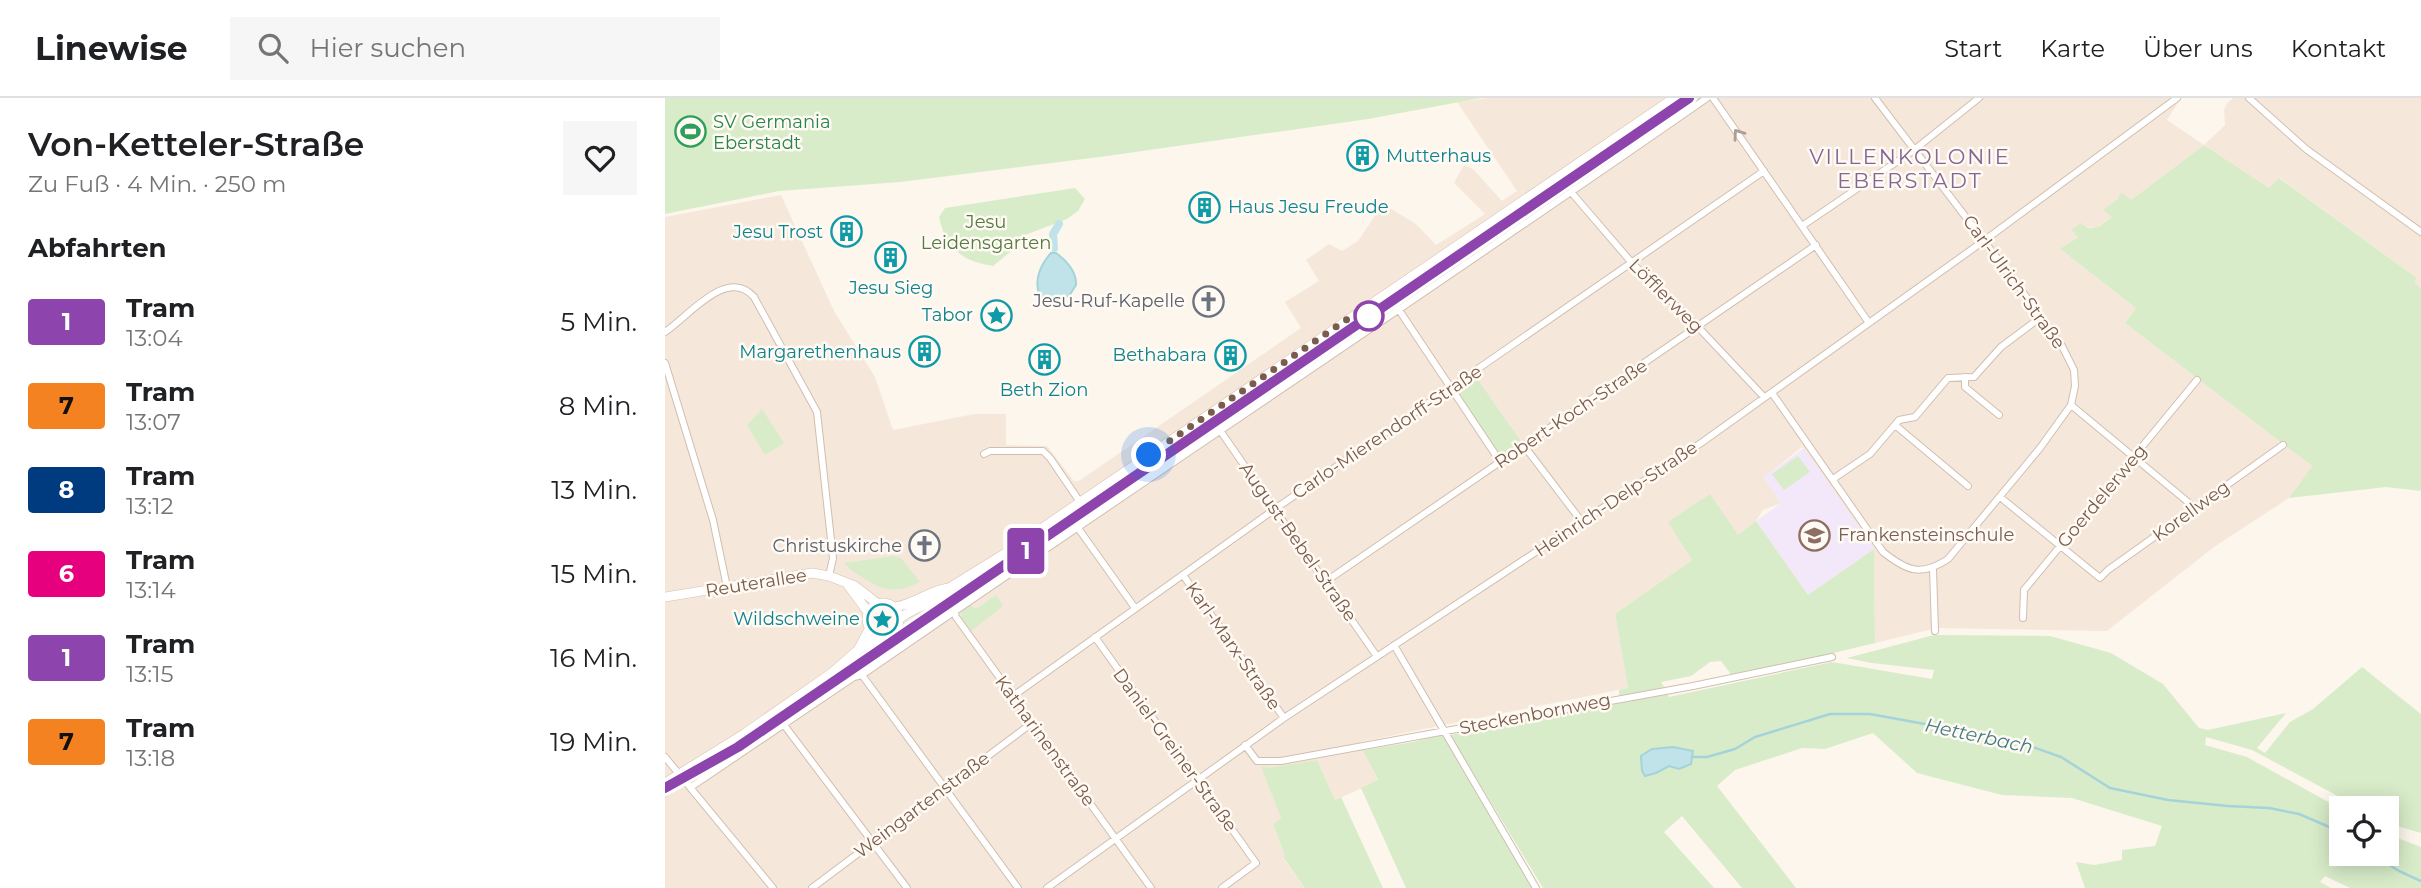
<!DOCTYPE html>
<html lang="de">
<meta charset="utf-8">
<style>
body{margin:0;font-family:Montserrat,sans-serif;background:#f6f6f6;color:#202124;height:100vh;display:flex;flex-direction:column;font-size:26px;white-space:nowrap}
*{box-sizing:border-box;margin:0}
p{font-size:23px;color:#757577}
.icon{flex:none;width:38px;height:38px;fill:none;stroke:currentColor;stroke-width:2;stroke-linecap:round;stroke-linejoin:round}
.map{position:relative;flex:1;overflow:hidden}
.sheet{display:flex;flex-direction:column;background:#fff;width:665px}
.sheet>*{flex:none}
.badge{padding:0 14px;border-radius:5px;font-size:24px;line-height:46px}
.fabs{position:absolute;left:1664px;top:698px;display:grid;gap:14px}
.fabs a{display:grid;place-items:center;width:70px;height:70px;border-radius:0px;background:#fff;box-shadow:0 4px 18px #0003;font-size:35px}
.you{position:absolute;width:35px;height:35px;margin:-18px;border:5px solid #fff;border-radius:50%;background:#1a73e8;box-shadow:0 0 0 10px #1a73e833}
.map>.badge{position:absolute;translate:-50% -50%;box-shadow:0 0 0 4px #fff}
h2{padding:0 28px;font-size:26px;line-height:63px}
.round{display:grid;place-items:center;flex:none;width:74px;height:74px;border-radius:0px;background:#f6f6f6}
.headline{display:flex;align-items:center;justify-content:space-between;height:119px;padding:0 28px}
h1{font-size:33px;font-weight:600;line-height:52px}
ul{padding:0;list-style:none}
li{display:flex;align-items:center;gap:21px;height:84px;padding:0 28px}
li div{flex:1}
li b{display:block;font-size:26px}
li em{font-style:normal}
li .badge{min-width:77px;font-weight:700;text-align:center}
header{display:flex;align-items:center;gap:42px;box-sizing:border-box;height:98px;padding:0 35px;background:#fff;border-bottom:2px solid #e0e0e0}
header strong{font-size:33px}
nav{display:flex;gap:38px;margin-inline-start:auto;font-size:24px}
.search{width:490px;height:63px;background:#f6f6f6;display:flex;align-items:center;gap:18px;box-sizing:border-box;padding:0 24px;border-radius:0px;color:#757577;font-size:26px}
main{display:flex;flex:1;min-height:0}
.map>svg:first-child{display:block}
.residential{fill:#f5e8da}
.education{fill:#f3e8fa}
.green{fill:#d8ecc9}
.water{fill:#bfe3e8;stroke:#a5d3da;stroke-width:2}
.lines{fill:none;stroke-linecap:round;stroke-linejoin:round}
.stream{stroke:#a5d3da;stroke-width:2.5}
.canal{stroke:#bfe3e8;stroke-width:8}
.street-casing{stroke:#d1beb0;stroke-width:8}
.secondary-casing{stroke:#d6c0b0;stroke-width:10}
.street{stroke:#fff;stroke-width:6}
.secondary{stroke:#fff;stroke-width:9}
.tram{stroke:#b9a8c9;stroke-width:2}
.oneway{stroke:#af9d94}
.line-casing{stroke:#fff;stroke-width:16}
.line{stroke:#8e44ad;stroke-width:10}
.walk{stroke:#7a5c4d;stroke-width:7;stroke-dasharray:0 12.6}
.stop-dot{fill:#fff;stroke:#8e44ad;stroke-width:3.5}
.labels{text-anchor:middle;dominant-baseline:central;stroke-width:5;stroke-linejoin:round;paint-order:stroke}
.leisure-label{font-size:18px;fill:#27864d;stroke:#fffaf3;text-anchor:start}
.culture-label{font-size:18px;fill:#0d838f;stroke:#fffaf3;text-anchor:end}
.park-label{font-size:18px;fill:#537a41;stroke:#fffaf3}
.street-label{font-size:18px;fill:#7a5c4d;stroke:#fffaf3}
.worship-label{font-size:18px;fill:#5b616d;stroke:#fffaf3;text-anchor:end}
.education-label{font-size:18px;fill:#785e54;stroke:#fffaf3;text-anchor:start}
.water-label{font-size:19px;font-style:italic;fill:#437c86;stroke:#fffaf3}
.quarter-label{font-size:21px;letter-spacing:2px;fill:#846695;stroke:#fffaf3}
</style>
<header>
<strong>Linewise</strong>
<div class="search"><svg class="icon" aria-label="search" viewBox="0 0 24 24"><circle cx="10" cy="10" r="6"/><path d="M15 15l6 6"/></svg>Hier suchen</div>
<nav><a>Start</a><a>Karte</a><a>Über uns</a><a>Kontakt</a></nav>
</header>
<main>
<section class="sheet">
<div class="headline"><div><h1>Von-Ketteler-Straße</h1><p>Zu Fuß · 4 Min. · 250 m</p></div><a class="round"><svg class="icon" aria-label="heart" viewBox="0 0 24 24"><path d="M12 20l-8-8c-3-5 5-10 8-4 3-6 11-1 8 4z"/></svg></a></div>
<h2>Abfahrten</h2>
<ul>
<li><span class="badge" style="background:#8e44ad;color:#fff">1</span><div><b>Tram</b><p>13:04</p></div><em>5 Min.</em></li>
<li><span class="badge" style="background:#f58220;color:#111">7</span><div><b>Tram</b><p>13:07</p></div><em>8 Min.</em></li>
<li><span class="badge" style="background:#003b80;color:#fff">8</span><div><b>Tram</b><p>13:12</p></div><em>13 Min.</em></li>
<li><span class="badge" style="background:#e6007e;color:#fff">6</span><div><b>Tram</b><p>13:14</p></div><em>15 Min.</em></li>
<li><span class="badge" style="background:#8e44ad;color:#fff">1</span><div><b>Tram</b><p>13:15</p></div><em>16 Min.</em></li>
<li><span class="badge" style="background:#f58220;color:#111">7</span><div><b>Tram</b><p>13:18</p></div><em>19 Min.</em></li>
</ul>
</section>
<div class="map">
<svg width="1756" height="790" viewBox="0 0 1756 790">
<rect width="100%" height="100%" fill="#fdf6ec"/>
<!-- residential -->
<path class="residential" d="M824,0h692l-14,22 37,25 21,-20 -1,-15 3,-7 6,-5h188v190l-7,-6 3,-4 -137,-100 -11,10 -65,-43 -73,55 -11,-2 -8,19 -16,11 -13,-2 -12,5 7,5 -17,14 75,58 -11,15 187,143 -23,32 -75,49 -107,84 -170,-3 -62,15 -1,-94 -80,-114 8,12 -38,30 17,26 -18,7 -7,11 -18,14 -46,25 -77,54 13,74 -268,54 18,39 -43,19 -18,-40 -48,9 12,49 -8,6 12,32 -2,2 22,30h-640v-671l116,-22 53,116 41,66 18,53 81,-16h32v31l41,1 27,35h5l222,-153 -16,-26 34,-21 -13,-21 23,-16 13,7 16,-10 25,-37 33,20 20,21 49,-31 -31,-31 10,-18 9,4 29,32 15,-10 -60,-89z"/>
<!-- education -->
<path class="education" d="M1139,350l70,101 -66,46 -52,-74 25,-18 -18,-26z"/>
<!-- green -->
<path class="green" d="M0,0h816l-113,21 -261,37 -207,26 -121,9 -114,23z
M1017,0h21l-112,74 1,2 -50,34 -2,-1 -137,93 -5,-4 3,-2 -1,-3z
M1539,47l65,43 10,-10 138,100 -3,4 7,6v203l-35,-4 -97,11 23,-32 -187,-143 11,-15 -76,-59 18,-12 -7,-7 10,-7c12,11 20,2 31,-6l-9,-7 16,-12 -1,-2 5,-3 8,7z
M410,90l10,11 -7,12 -11,8 -42,16 -16,18 -16,13c-32,-5 -47,-18 -54,-49l6,-9z
M665,239l2,2 4,-2 7,7 -6,1 -148,104 -3,-1 -228,159 1,-9 8,-11z
M808,275l52,74 -24,16 -51,-75z
M97,311l22,34 -19,12 -18,-30z
M1133,358l12,16 -26,18 -12,-16z
M1045,396l28,41 18,-14 52,74 66,-46 1,94 -142,34 -12,-16 -11,1 -19,14 -30,6 8,15 163,-35 100,17 2,-9 -62,-7 -25,-5 87,-23 116,1 61,17 52,31 36,44 9,2 78,-17 -29,35 8,5 25,-31 23,-13 49,-42 59,47v119l-34,-10v-15h-27l-108,-58 -46,-13 -1,8 42,12 94,52v45h46v-20l34,13v41h-71l-25,-12 -5,6 11,6h-246l-9,-26 18,3 28,-5v-10l33,-4 7,-20 -90,-28 -70,-3 -85,-22 -44,-40 -48,16 -23,-1 -67,22 -18,16 79,102h-54l-60,-72 -18,16 50,56h-171l-93,-153 169,-32v-13l9,-2 -13,-74 77,-54 -24,-38z
M228,458l8,2 19,24c-23,12 -38,9 -58,-5 -7,-4 -13,-8 -18,-14z
M331,497l7,11 -32,25 -10,-14v-5l9,-7 6,4z
M223,545l5,7 -106,69 -3,-7 78,-54 -1,-5 11,-8 6,5z
M106,623l5,5 -84,56 -2,-4 23,-13v-5z
M778,636l90,154h-127l-45,-100 17,-8 -15,-30 50,-8z
M652,662l18,40 6,-3 42,91h-78l-22,-31 2,-1 -12,-32 8,-6 -20,-52 8,2z"/>
<!-- water -->
<path class="water" d="M386,155h5c10,7 21,19 20,32l-7,11 -21,3 -8,-4c-7,-14 1,-31 11,-42z
M1008,649l20,4 -2,13 -12,5 -10,-3 -13,7 -11,3 -3,-5 -1,-15 11,-7z"/>
<g class="lines">
<!-- stream -->
<path class="stream" d="M1027,659h15l28,-8 20,-12 75,-23h40l143,26 48,17 49,31 58,12 60,6 41,2 30,6 28,12 14,9
M1707,756l27,17 22,10"/>
<!-- canal -->
<path class="canal" d="M389,150l-1,-14 6,-10"/>
<defs>
<path id="street" d="M1048,0l156,225
M1584,0l57,51 115,83
M906,94l61,71 66,64 66,70
M1137,128l112,-76 65,-52
M722,194l114,171
M0,234c23,-15 62,-66 89,-35l63,115 16,146 -4,18
M0,265l48,157 14,67
M1300,279v10l34,28
M1107,295l111,159c24,19 38,25 65,7l92,-111 31,-43 4,-19 -1,-16 -12,-24 -43,-59 -144,-189
M1406,307l123,102
M1230,327l73,61
M554,331l157,226
M860,349l57,75
M319,356l6,-3h53l7,7 30,44
M1168,381l37,-25 29,-34 16,-3 33,-39 26,-1 27,-30 40,-30
M1335,399l100,81 8,-8 175,-125
M413,430l57,80
M1268,471l2,62
M518,477l101,143
M660,484l491,-337
M284,490l3,18 4,11 195,271
M1358,520l1,-28 173,-210
M430,539l161,226 -34,25
M729,547l142,243
M197,577l156,213
M348,598l262,-187 489,-338
M110,615l132,175
M580,647l12,16h24l412,-75 139,-29
M0,659l108,131
M26,689l163,-110 8,-2c281,-194 565,-382 845,-577
M147,790l220,-165
M382,790l237,-170 417,-275 284,-203 192,-142"/>
<path id="secondary" d="M183,487l20,27
M0,499l147,-24 17,3 26,10 23,18
M202 521a16 16 0 1 1 32 0a16 16 0 1 1-32 0Z
M229,509c20,-2 35,-17 55,-19
M233,522c15,-14 38,-15 51,-32l55,-34 670,-456
M193,552l12,-22
M0,685l79,-49 89,-62 25,-22 25,-16
M0,694l38,-27"/>
</defs>
<!-- street casing -->
<use href="#street" class="street-casing"/>
<!-- secondary casing -->
<use href="#secondary" class="secondary-casing"/>
<!-- street -->
<use href="#street" class="street"/>
<!-- secondary -->
<use href="#secondary" class="secondary"/>
<!-- tram -->
<path class="tram" d="M0,694l30,-20 46,-23 629,-432 325,-219"/>
</g>
<!-- one-way arrows -->
<defs><path id="oneway-chevron" d="M-2-3.5L2.5 0L-2 3.5" fill="none" stroke-width="1.6" stroke-linecap="round" stroke-linejoin="round" transform="scale(1.75)"/></defs>
<use class="oneway" href="#oneway-chevron" transform="translate(1073 36) rotate(-125)"/>
<g class="lines">
<defs>
<path id="line" d="M0,690l73,-41 951,-649"/>
</defs>
<!-- line casing -->
<use href="#line" class="line-casing"/>
<!-- line -->
<use href="#line" class="line"/>
<!-- walk -->
<path class="walk" d="M484,357l219,-150 1,11"/>
</g>
<!-- icons -->
<defs>
<symbol id="stadium-ring" viewBox="-11 -11 22 22"><circle r="9.5" fill="#fffaf3" stroke="#2e9e5b" stroke-width="1.5"/><path d="M0-5a6.5 5 0 1 0 0 10a6.5 5 0 1 0 0-10ZM-3.5-1.8h7v3.6h-7Z" fill="#2e9e5b"/></symbol>
<symbol id="building-ring" viewBox="-11 -11 22 22"><circle r="9.5" fill="#fffaf3" stroke="#0f9aa8" stroke-width="1.5"/><path d="M-4-6H4V6H1V3H-1V6H-4ZM-2.5-4.3h1.7v1.8h-1.7ZM.8-4.3h1.7v1.8H.8ZM-2.5-1h1.7V.8h-1.7ZM.8-1h1.7V.8H.8Z" fill="#0f9aa8"/></symbol>
<symbol id="church-ring" viewBox="-11 -11 22 22"><circle r="9.5" fill="#fffaf3" stroke="#6b7280" stroke-width="1.5"/><path d="M-1.2-6h2.4v3.5h3.3v2.4h-3.3V6h-2.4V-.1h-3.3v-2.4h3.3Z" fill="#6b7280"/></symbol>
<symbol id="sight-ring" viewBox="-11 -11 22 22"><circle r="9.5" fill="#fffaf3" stroke="#0f9aa8" stroke-width="1.5"/><path d="M0-6L1.8-2.2L6-1.7L2.9 1.2L3.7 5.4L0 3.3L-3.7 5.4L-2.9 1.2L-6-1.7L-1.8-2.2Z" fill="#0f9aa8"/></symbol>
<symbol id="school-ring" viewBox="-11 -11 22 22"><circle r="9.5" fill="#fffaf3" stroke="#8d6e63" stroke-width="1.5"/><path d="M0-5L7-2L0 1L-7-2ZM-4 1L0 2.5L4 1V4Q0 6-4 4Z" fill="#8d6e63"/></symbol>
</defs>
<g fill-rule="evenodd">
<use href="#stadium-ring" x="8" y="16" width="35" height="35"/>
<use href="#building-ring" x="680" y="40" width="35" height="35"/>
<use href="#building-ring" x="522" y="92" width="35" height="35"/>
<use href="#building-ring" x="164" y="116" width="35" height="35"/>
<use href="#building-ring" x="208" y="142" width="35" height="35"/>
<use href="#church-ring" x="526" y="186" width="35" height="35"/>
<use href="#sight-ring" x="314" y="200" width="35" height="35"/>
<use href="#building-ring" x="242" y="236" width="35" height="35"/>
<use href="#building-ring" x="548" y="240" width="35" height="35"/>
<use href="#building-ring" x="362" y="244" width="35" height="35"/>
<use href="#school-ring" x="1132" y="420" width="35" height="35"/>
<use href="#church-ring" x="242" y="430" width="35" height="35"/>
<use href="#sight-ring" x="200" y="504" width="35" height="35"/>
</g>
<!-- markers -->
<circle class="stop-dot" cx="704" cy="218" r="14"/>
<g class="labels">
<!-- leisure labels -->
<g class="leisure-label">
<text x="48" y="24">SV Germania<tspan x="48" dy="21">Eberstadt</tspan></text>
</g>
<!-- culture labels -->
<g class="culture-label">
<text x="721" y="58" text-anchor="start">Mutterhaus</text>
<text x="563" y="109" text-anchor="start">Haus Jesu Freude</text>
<text x="158" y="134">Jesu Trost</text>
<text x="226" y="190" text-anchor="middle">Jesu Sieg</text>
<text x="308" y="217">Tabor</text>
<text x="236" y="254">Margarethenhaus</text>
<text x="542" y="257">Bethabara</text>
<text x="379" y="292" text-anchor="middle">Beth Zion</text>
<text x="195" y="521">Wildschweine</text>
</g>
<!-- park labels -->
<g class="park-label">
<text x="321" y="124">Jesu<tspan x="321" dy="21">Leidensgarten</tspan></text>
</g>
<!-- street labels -->
<g class="street-label">
<text transform="translate(1349 184) rotate(54)">Carl-Ulrich-Straße</text>
<text transform="translate(1001 198) rotate(45)">Löfflerweg</text>
<text transform="translate(906 316) rotate(-34)">Robert-Koch-Straße</text>
<text transform="translate(722 334) rotate(-34)">Carlo-Mierendorff-Straße</text>
<text transform="translate(1437 398) rotate(-50)">Goerdelerweg</text>
<text transform="translate(951 401) rotate(-34)">Heinrich-Delp-Straße</text>
<text transform="translate(1526 413) rotate(-36)">Korellweg</text>
<text transform="translate(633 444) rotate(55)">August-Bebel-Straße</text>
<text transform="translate(91 485) rotate(-9)">Reuterallee</text>
<text transform="translate(568 548) rotate(55)">Karl-Marx-Straße</text>
<text transform="translate(870 616) rotate(-11)">Steckenbornweg</text>
<text transform="translate(380 643) rotate(54)">Katharinenstraße</text>
<text transform="translate(510 652) rotate(54)">Daniel-Greiner-Straße</text>
<text transform="translate(257 707) rotate(-37)">Weingartenstraße</text>
</g>
<!-- worship labels -->
<g class="worship-label">
<text x="520" y="203">Jesu-Ruf-Kapelle</text>
<text x="237" y="448">Christuskirche</text>
</g>
<!-- education labels -->
<g class="education-label">
<text x="1173" y="437">Frankensteinschule</text>
</g>
<!-- water labels -->
<g class="water-label">
<text transform="translate(1314 638) rotate(12)">Hetterbach</text>
</g>
<!-- quarter labels -->
<g class="quarter-label">
<text x="1245" y="58">VILLENKOLONIE<tspan x="1245" dy="24">EBERSTADT</tspan></text>
</g>
</g>
</svg>
<div class="fabs">
<a><svg class="icon" aria-label="locate" viewBox="0 0 24 24"><circle cx="12" cy="12" r="6"/><path d="M12 2v4M12 18v4M2 12h4M18 12h4"/></svg></a>
</div>
<div class="you" style="left:484px;top:357px"></div>
<b class="badge" style="left:361px;top:453px;background:#8e44ad;color:#fff">1</b>
</div>
</main>
